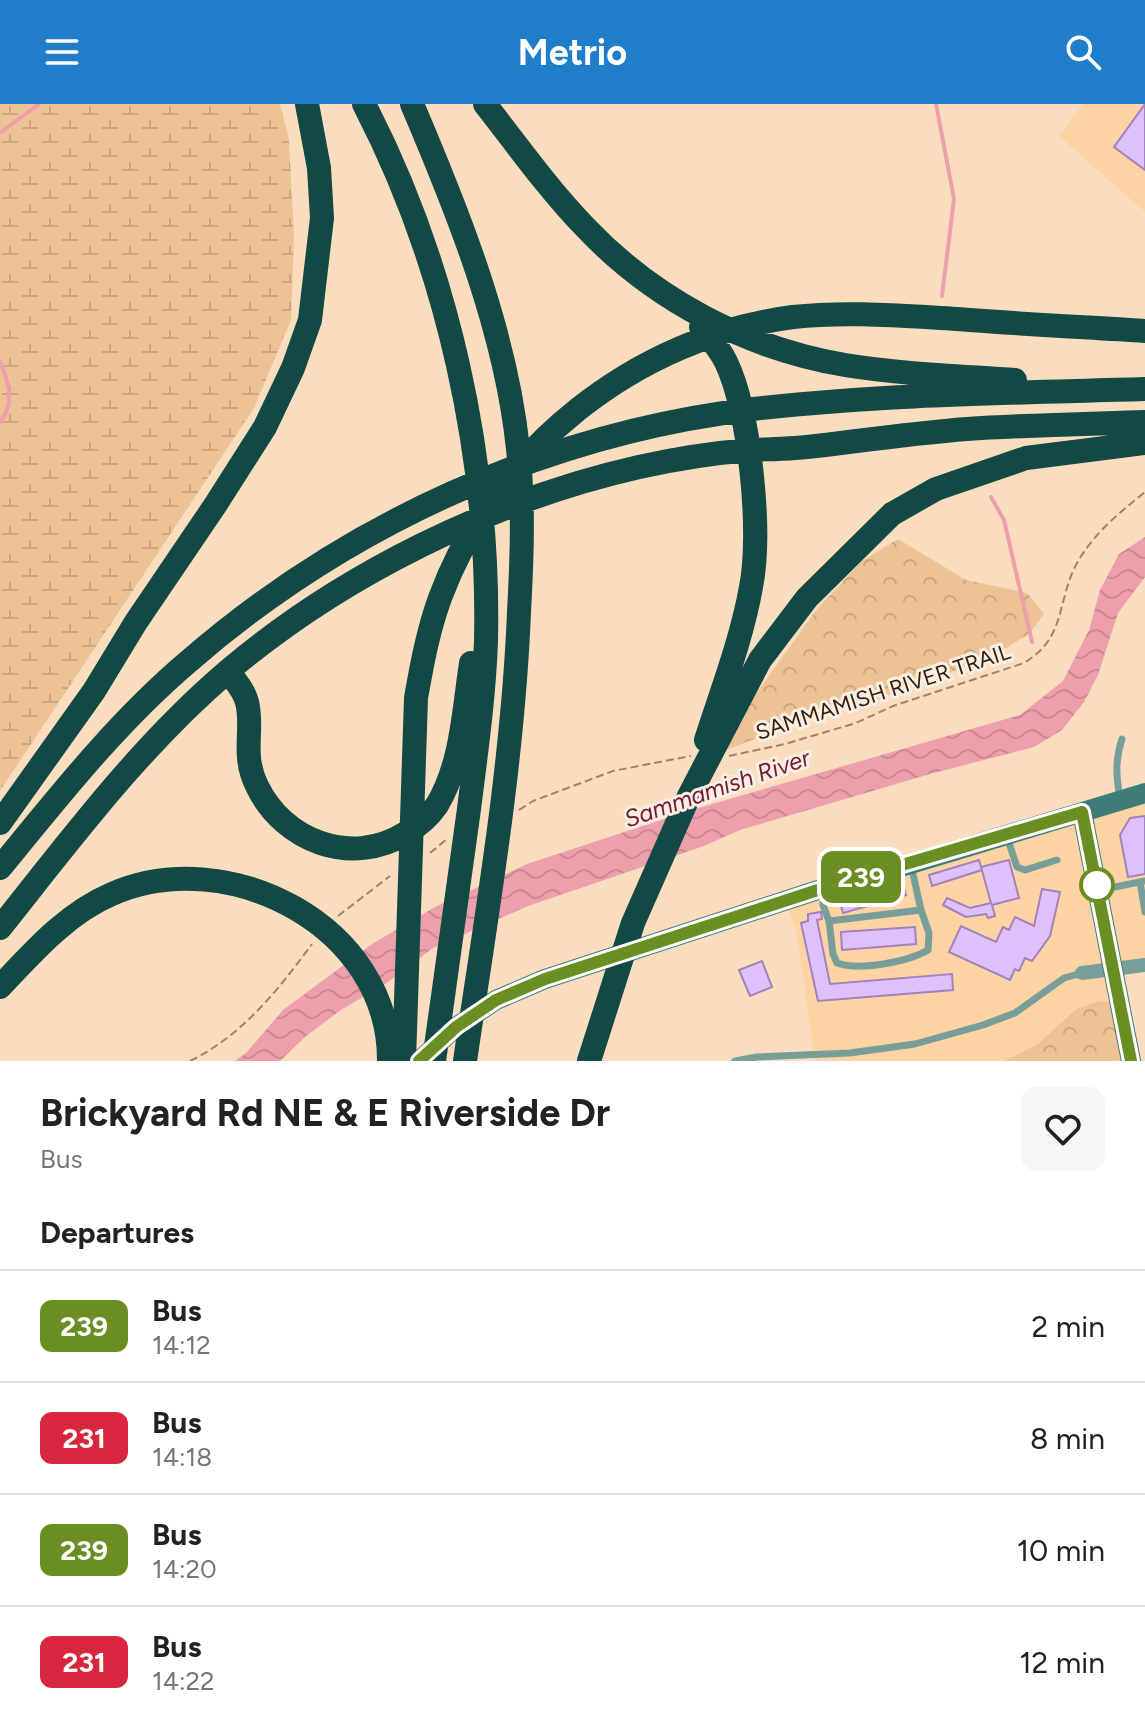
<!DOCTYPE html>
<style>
body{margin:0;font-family:Figtree,sans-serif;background:#f6f6f6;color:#222;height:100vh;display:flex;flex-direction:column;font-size:30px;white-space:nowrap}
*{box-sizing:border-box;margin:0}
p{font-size:26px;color:#767676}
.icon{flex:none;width:44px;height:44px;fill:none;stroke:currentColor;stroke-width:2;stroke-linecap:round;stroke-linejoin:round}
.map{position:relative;height:957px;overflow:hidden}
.side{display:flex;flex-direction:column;background:#fff;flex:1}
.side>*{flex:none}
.badge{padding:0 16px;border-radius:12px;font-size:28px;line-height:52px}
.map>.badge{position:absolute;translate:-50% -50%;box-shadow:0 0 0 4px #fff}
h2{padding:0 40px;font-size:30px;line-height:72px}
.round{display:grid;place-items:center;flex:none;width:84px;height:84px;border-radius:16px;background:#f6f6f6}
.summary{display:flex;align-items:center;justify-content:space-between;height:136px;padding:0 40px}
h1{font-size:38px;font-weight:700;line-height:60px}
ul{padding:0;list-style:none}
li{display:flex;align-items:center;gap:24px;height:112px;padding:0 40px;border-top:2px solid #e0e0e0}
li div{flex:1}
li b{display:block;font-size:30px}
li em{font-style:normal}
li .badge{min-width:88px;font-weight:700;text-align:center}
header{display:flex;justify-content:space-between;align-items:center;height:104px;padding:0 40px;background:#207dc9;color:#fff;font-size:36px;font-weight:700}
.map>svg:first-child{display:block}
.built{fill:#fed3a4}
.forest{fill:url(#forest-crowns)}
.wetland{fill:url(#wetland-marsh)}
.water{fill:url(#water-waves)}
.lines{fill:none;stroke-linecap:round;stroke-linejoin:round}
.stream{stroke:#eda0ac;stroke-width:4}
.building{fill:#e0c0fb;stroke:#a183bb;stroke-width:2}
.path{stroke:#9d856b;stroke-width:2;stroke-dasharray:8 4;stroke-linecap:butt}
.lane{stroke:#789e9a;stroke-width:7}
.street{stroke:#789e9a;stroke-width:14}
.secondary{stroke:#407c77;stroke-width:20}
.highway{stroke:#124945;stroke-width:24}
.line-casing{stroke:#fff;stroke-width:18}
.line{stroke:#6b8e23;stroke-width:12}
.stop-dot{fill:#fff;stroke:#6b8e23;stroke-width:4}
.labels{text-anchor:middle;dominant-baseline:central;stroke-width:6;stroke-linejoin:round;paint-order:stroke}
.street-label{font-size:22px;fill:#301e09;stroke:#f8eee4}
.water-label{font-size:24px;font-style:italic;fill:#741b34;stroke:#f8eee4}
</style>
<header><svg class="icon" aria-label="menu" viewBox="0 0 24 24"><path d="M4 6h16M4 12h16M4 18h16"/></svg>Metrio<svg class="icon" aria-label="search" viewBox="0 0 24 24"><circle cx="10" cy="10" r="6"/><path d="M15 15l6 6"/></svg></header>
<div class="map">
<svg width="1145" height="957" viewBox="0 0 1145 957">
<defs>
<pattern id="forest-crowns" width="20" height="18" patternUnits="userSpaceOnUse" patternTransform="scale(2)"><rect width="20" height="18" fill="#edc395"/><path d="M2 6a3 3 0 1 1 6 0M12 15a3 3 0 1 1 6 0" fill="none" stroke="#cca77f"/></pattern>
<pattern id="wetland-marsh" width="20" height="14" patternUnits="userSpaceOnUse" patternTransform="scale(2)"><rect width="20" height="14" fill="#edc395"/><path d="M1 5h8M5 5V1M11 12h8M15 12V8" fill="none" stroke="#cca77f"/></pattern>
<pattern id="water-waves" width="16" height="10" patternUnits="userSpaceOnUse" patternTransform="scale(2)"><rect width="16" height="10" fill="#eda0ac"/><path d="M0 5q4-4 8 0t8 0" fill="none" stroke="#cc8993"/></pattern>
</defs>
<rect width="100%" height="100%" fill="#faddbe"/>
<!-- built -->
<path class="built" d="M1083,0h62v108l-86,-76z
M1145,689v172l-33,3 6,33h-19l-23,8 -38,35 -34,17h-189l-18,-127 -12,-34z"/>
<!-- forest -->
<path class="forest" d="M898,435l68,41 61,13 17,21 -15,20 -39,24 -151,55 -72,21 -56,22 106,-147 45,-48z
M1099,897l19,1 13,59h-127l34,-17 38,-35z"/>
<!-- wetland -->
<path class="wetland" d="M0,0h280l9,36 5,99 -3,81 -37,88 -254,383z"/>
<!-- water -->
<path class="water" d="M1145,433v40l-27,36 -20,62 -14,27 -22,28 -28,17 -104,27 -190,56 -36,16 -176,60 -95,42 -45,34 -47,28 -36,27 -25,24h-45l11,-8 37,-43 89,-66 63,-37 92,-43 161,-53 332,-96 43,-34 26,-51 11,-40 19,-36z"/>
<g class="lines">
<!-- stream -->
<path class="stream" d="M936,0l18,95 -12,97
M0,29l39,-29
M0,258c9,21 15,41 0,60
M991,393l13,23 28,122"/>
</g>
<!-- building -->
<path class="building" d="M1145,0v66l-31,-23z
M1145,712v58l-17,3 -8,-42 10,-17z
M979,756l3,10 -50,16 -3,-11z
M1009,756l10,38 -27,7 3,11 -7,2 -2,-4 -20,3 -23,-12 4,-7 23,10 21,-5 -10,-36z
M903,781l3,10 -63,18 -3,-10z
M1042,785l18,3 -10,44 -18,25 -7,-3 -6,13 -4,-2 -5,11 -61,-28 12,-26 35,16 7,-15 6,3 6,-13 19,9z
M821,808l1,7 -5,1 13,64 122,-10 1,16 -135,11 -17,-78 7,-2v-7z
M915,823l1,17 -74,6 -1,-18z
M762,857l10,26 -22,9 -11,-26z"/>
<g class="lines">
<!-- path -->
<path class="path" d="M729,652l56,-12 71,-21 37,-17 131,-43c43,-26 32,-61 53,-100 17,-30 42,-50 68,-71
M519,706l14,-9 80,-30 78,-15
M430,749l17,-14
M338,812l52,-40
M190,957c53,-26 88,-71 122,-117"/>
<!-- lane -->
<path class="lane" d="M1120,694c-4,-22 -5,-38 2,-59
M1007,733l10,30 8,3 32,-10
M1140,778l5,30
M824,786l-1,15 6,16 92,-11 -10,-45
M1100,786l45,-9
M829,817l4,33 4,9c22,8 71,-1 91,-13l1,-17 -8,-23
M735,957l22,-4 93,-4 65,-9 68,-19 32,-12 49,-35 18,-5"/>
<!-- street -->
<path class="street" d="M1082,869l63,-8"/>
<!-- secondary -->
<path class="secondary" d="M1082,708l49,249
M419,957l37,-34 40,-27 49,-21 279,-91 87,-24 234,-71"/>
<!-- highway -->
<path class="highway" d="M364,0c84,162 126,355 122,537 -2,57 -10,112 -17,168 -11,84 -23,168 -35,252
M412,0c46,108 94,227 106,345 6,54 4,108 1,163 -6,150 -32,300 -54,449
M485,0c32,41 64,86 100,123 69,73 161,121 260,138 55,9 113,11 170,15
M701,223c9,11 19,22 25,35 24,50 36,170 25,225 -9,51 -29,103 -45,153
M228,567c7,10 16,19 19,31 7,28 -6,52 10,84 27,56 95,81 149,47 12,-7 23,-16 31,-28 25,-41 27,-97 34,-142
M0,719l94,-132 42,-69 80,-118 49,-77 28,-59 17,-48 12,-102 -3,-50 -12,-64
M0,764c59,-72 117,-146 189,-207 158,-137 356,-227 564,-252 130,-15 262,-16 392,-20
M0,824c71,-89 140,-182 228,-257 113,-96 265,-171 411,-204 36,-8 74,-14 111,-17 22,-1 44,-1 66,-4 50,-6 100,-13 151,-17 59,-4 119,-5 178,-7
M0,883c33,-35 67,-74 112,-93 116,-51 278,32 277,167
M404,957l12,-363c6,-34 12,-67 24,-100 55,-149 196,-261 353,-281 54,-6 110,-1 164,2 63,5 125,8 188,12
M589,957l44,-138 56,-127 71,-136 47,-62 85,-84 44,-25 90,-31 119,-15"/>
</g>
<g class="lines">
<defs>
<path id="line" d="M419,957l37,-34 40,-27 49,-21 279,-91 258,-76 49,249"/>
</defs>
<!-- line casing -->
<use href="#line" class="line-casing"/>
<!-- line -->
<use href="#line" class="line"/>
</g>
<!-- markers -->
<circle class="stop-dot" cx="1097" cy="781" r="16"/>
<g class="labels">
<!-- street labels -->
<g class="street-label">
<text transform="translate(883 588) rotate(-18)">SAMMAMISH RIVER TRAIL</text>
</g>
<!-- water labels -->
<g class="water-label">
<text transform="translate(717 684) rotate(-19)">Sammamish River</text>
</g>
</g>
</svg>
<b class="badge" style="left:861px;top:773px;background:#6b8e23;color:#fff">239</b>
</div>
<section class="side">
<div class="summary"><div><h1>Brickyard Rd NE &amp; E Riverside Dr</h1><p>Bus</p></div><a class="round"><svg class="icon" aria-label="heart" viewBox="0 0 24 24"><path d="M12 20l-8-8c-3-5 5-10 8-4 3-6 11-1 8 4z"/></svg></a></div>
<h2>Departures</h2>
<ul>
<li><span class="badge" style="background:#6b8e23;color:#fff">239</span><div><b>Bus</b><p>14:12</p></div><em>2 min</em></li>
<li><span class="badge" style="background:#d7263d;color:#fff">231</span><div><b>Bus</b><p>14:18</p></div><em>8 min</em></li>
<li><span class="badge" style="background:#6b8e23;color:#fff">239</span><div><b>Bus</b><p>14:20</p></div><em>10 min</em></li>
<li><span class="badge" style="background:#d7263d;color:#fff">231</span><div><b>Bus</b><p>14:22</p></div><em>12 min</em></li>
</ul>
</section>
